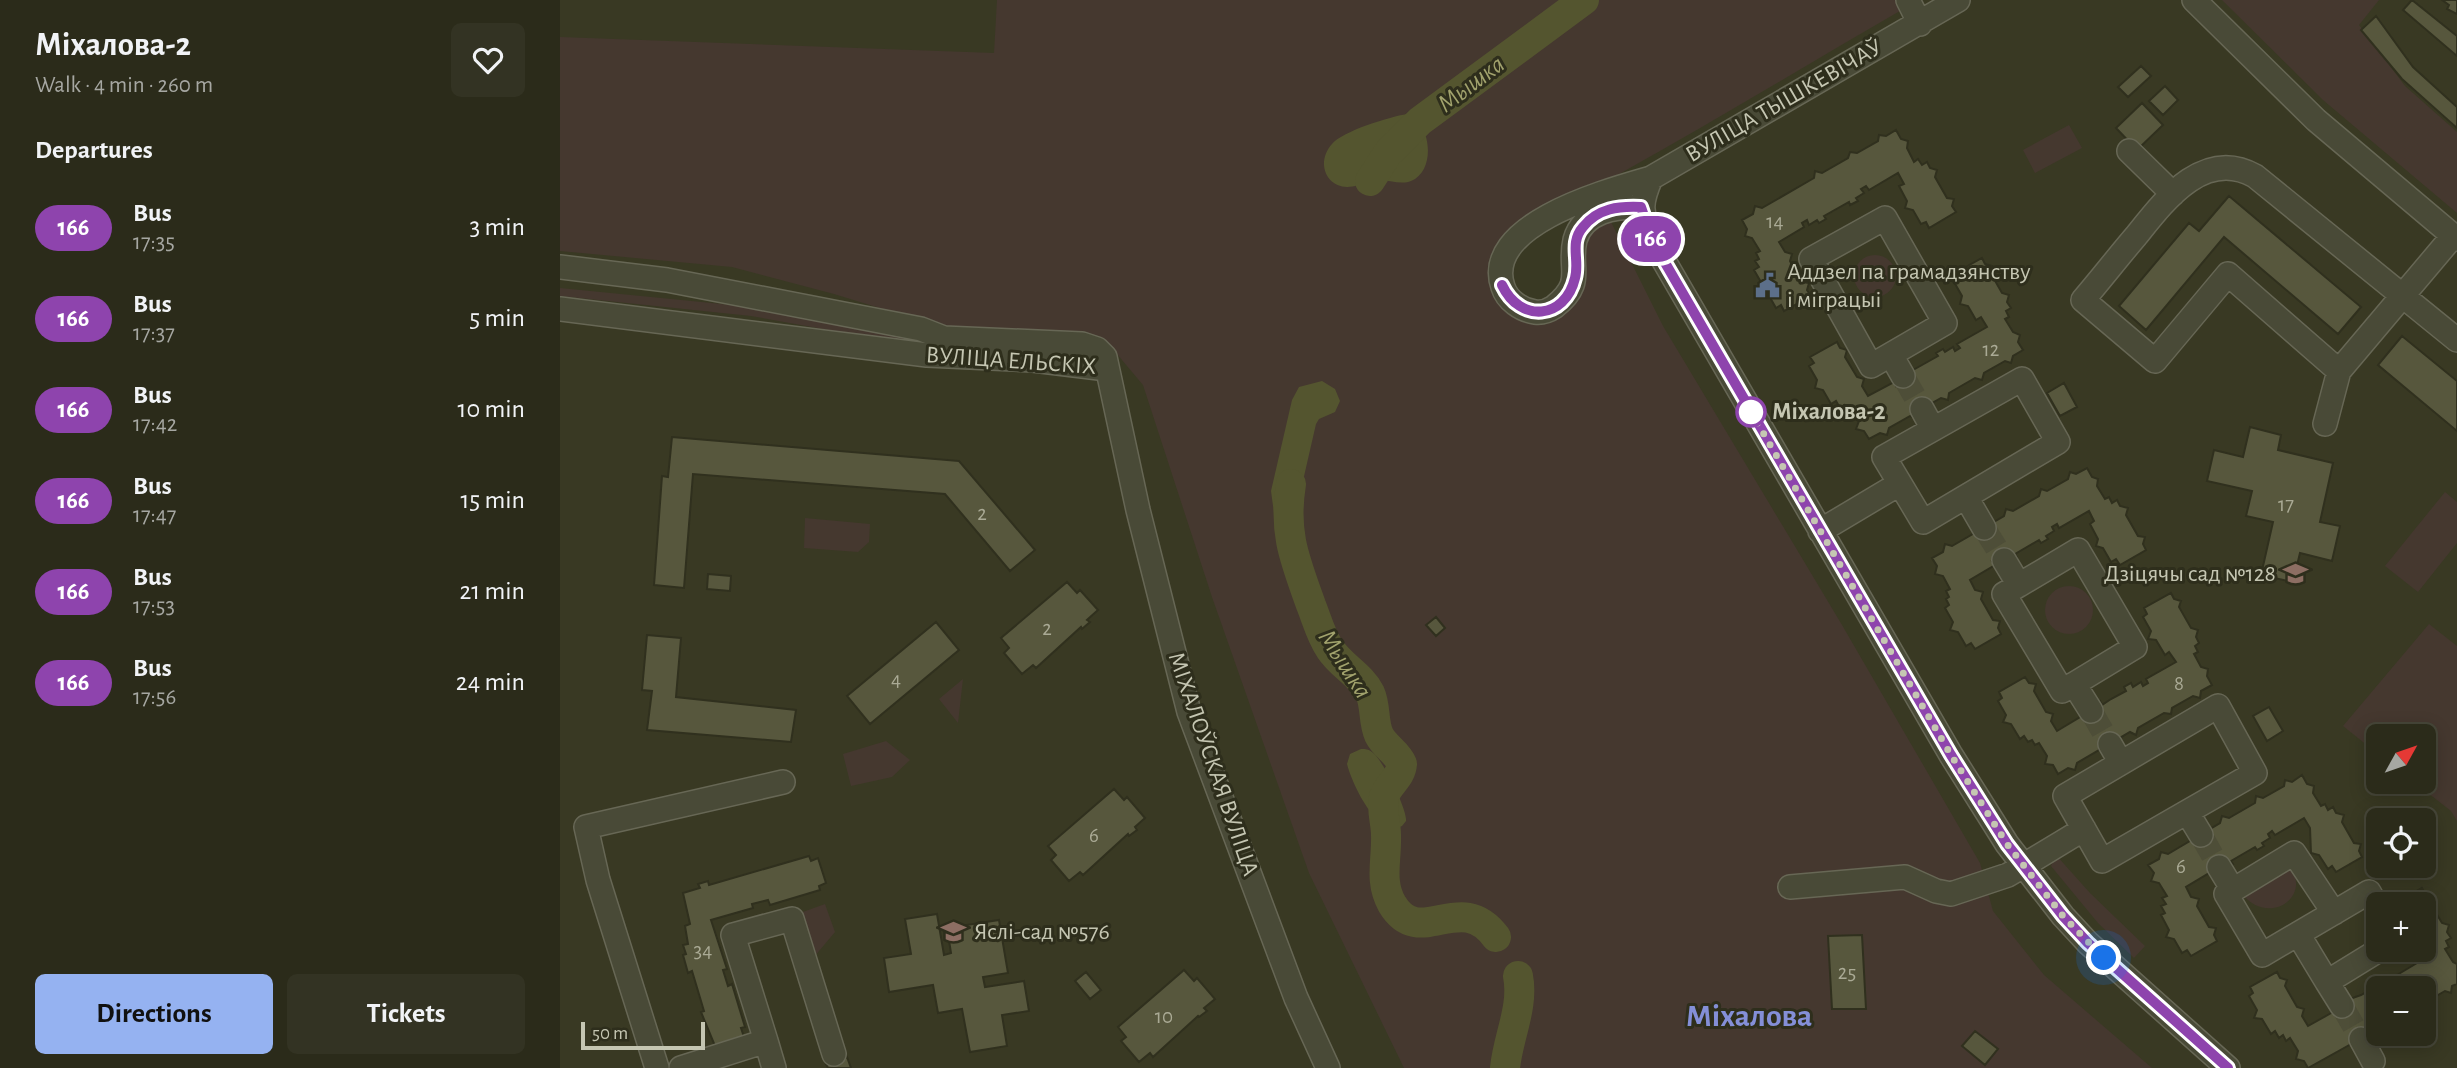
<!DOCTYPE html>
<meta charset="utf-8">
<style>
body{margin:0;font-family:"Alegreya Sans",sans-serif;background:#333323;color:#f1f3f6;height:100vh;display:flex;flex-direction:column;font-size:26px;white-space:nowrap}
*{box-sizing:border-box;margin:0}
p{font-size:23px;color:#a6a7a2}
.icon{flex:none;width:38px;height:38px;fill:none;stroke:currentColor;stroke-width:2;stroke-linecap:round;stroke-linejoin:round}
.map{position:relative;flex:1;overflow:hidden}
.drawer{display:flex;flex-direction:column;background:#2b2b1a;width:560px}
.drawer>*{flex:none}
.badge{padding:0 14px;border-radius:23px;font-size:24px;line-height:46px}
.needle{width:46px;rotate:50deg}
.controls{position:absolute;left:1806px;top:724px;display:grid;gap:14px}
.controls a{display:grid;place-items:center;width:70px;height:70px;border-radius:10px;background:#2b2b1a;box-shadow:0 4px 18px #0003,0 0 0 2px #474739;font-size:35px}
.scale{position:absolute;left:21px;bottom:18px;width:124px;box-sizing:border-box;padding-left:7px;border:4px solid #c5c6b2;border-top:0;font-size:19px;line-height:24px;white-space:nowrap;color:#c5c6b2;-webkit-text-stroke:5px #2e2e1c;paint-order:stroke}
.you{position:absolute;width:35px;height:35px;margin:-18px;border:5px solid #fff;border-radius:50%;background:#1a73e8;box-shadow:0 0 0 10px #1a73e833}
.map>.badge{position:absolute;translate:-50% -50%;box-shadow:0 0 0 4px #fff}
h2{padding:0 35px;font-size:26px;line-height:63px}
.round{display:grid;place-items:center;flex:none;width:74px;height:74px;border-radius:10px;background:#333323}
.summary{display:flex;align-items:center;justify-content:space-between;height:119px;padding:0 35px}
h1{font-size:33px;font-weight:600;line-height:52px}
.button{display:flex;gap:14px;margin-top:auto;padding:14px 35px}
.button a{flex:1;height:80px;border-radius:10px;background:#95b2f1;color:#111;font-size:28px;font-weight:600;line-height:80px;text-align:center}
.button a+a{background:#333323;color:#f1f3f6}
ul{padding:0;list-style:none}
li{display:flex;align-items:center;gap:21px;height:91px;padding:0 35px}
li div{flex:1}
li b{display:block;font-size:26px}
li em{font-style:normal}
li .badge{min-width:77px;font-weight:700;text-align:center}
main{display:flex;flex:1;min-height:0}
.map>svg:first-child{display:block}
.green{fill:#45382f}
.water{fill:#54552f}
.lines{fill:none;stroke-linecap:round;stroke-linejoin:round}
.river{stroke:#54552f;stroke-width:30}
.building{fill:#57573d;stroke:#30301e;stroke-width:2}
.minor-tunnel{stroke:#4e4e38;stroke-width:23;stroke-dasharray:23 11;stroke-linecap:butt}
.minor-casing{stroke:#676755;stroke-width:26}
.minor{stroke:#494a37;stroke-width:23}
.line-casing{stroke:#fff;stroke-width:16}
.line{stroke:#8e44ad;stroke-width:10}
.walk{stroke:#c5c6b2;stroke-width:7;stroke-dasharray:0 12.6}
.stop-dot{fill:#fff;stroke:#8e44ad;stroke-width:3.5}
.labels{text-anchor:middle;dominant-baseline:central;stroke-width:6;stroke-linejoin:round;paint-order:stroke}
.number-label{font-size:21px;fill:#aaaa95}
.street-label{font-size:24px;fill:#c5c6b2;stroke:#2e2e1c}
.poi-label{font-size:24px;fill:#c5c6b2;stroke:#2e2e1c;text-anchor:start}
.stop-label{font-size:24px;font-weight:bold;fill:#c5c6b2;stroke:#2e2e1c;text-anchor:start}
.water-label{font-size:26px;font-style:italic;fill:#a2a36d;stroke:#2e2e1c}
.district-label{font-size:32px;font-weight:bold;fill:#848fd7;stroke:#2e2e1c}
</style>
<main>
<section class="drawer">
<div class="summary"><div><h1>Міхалова-2</h1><p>Walk · 4 min · 260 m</p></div><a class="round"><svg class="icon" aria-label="heart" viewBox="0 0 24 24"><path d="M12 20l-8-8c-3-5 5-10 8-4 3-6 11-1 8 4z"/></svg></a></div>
<h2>Departures</h2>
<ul>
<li><span class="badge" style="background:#8e44ad;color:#fff">166</span><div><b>Bus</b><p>17:35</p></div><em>3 min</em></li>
<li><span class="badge" style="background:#8e44ad;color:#fff">166</span><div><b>Bus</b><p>17:37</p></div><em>5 min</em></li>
<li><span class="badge" style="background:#8e44ad;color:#fff">166</span><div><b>Bus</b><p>17:42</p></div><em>10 min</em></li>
<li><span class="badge" style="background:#8e44ad;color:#fff">166</span><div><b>Bus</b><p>17:47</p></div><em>15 min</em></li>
<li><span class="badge" style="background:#8e44ad;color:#fff">166</span><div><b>Bus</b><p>17:53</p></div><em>21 min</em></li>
<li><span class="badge" style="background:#8e44ad;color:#fff">166</span><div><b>Bus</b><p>17:56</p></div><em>24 min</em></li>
</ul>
<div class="button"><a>Directions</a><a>Tickets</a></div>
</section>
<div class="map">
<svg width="1897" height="1068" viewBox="0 0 1897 1068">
<rect width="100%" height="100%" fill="#393923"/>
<!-- green -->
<path class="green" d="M437,0h905l3,8c-95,55 -189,112 -284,165 -24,14 -54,20 -77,36 -21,15 -52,34 -54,61 -2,36 47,76 75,42 10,-12 19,-65 21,-82l22,-14 55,110 179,299 138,238 13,48 51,64 108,93h-748l-95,-195 -97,-276 -69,-212 -37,-44 -14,-6 -134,-3 -124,-38 -102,-27 -172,-16v-214l434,16z
M1662,0h157l-20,25 46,61 52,46v81l-134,-113z
M1509,125l13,23 -47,25 -12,-23z
M1294 276a21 21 0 1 1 42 0a21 21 0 1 1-42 0Z
M0,288l192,19 178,35 -7,5 -172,-31 -191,-20z
M1885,492l12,10v41l-39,49 -33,-26z
M245,518l65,6 -1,18 -11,10 -54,-4z
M1485 610a24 24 0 1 1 48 0a24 24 0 1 1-48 0Z
M1869,624l28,22v175l-6,-10 -37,-29h10v-45h-46v17l-35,-28z
M403,679l-5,44 -19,-24z
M326,741l24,19 -18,17 -41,9 -8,-32z
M1496,855l34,38 55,53 -11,12 -36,-35 -47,-57z
M1730,867c22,30 -21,59 -47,28z
M265,904l10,28 -21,25 -14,-44z"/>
<!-- water -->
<path class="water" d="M847,114c24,8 30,56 4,67 -9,4 -22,-1 -32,-1 -7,0 -14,3 -21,5 -28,10 -45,-20 -26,-41 11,-13 57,-27 75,-30z
M762,381l13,8 5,12 -5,11 -16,7 -3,5 -22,96 -5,5 -5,-1 -10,-11 -3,-22 21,-91 7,-13z
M801,749c5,0 7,0 11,3 10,6 36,59 34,69l-4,5c-25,12 -50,-42 -55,-62l3,-10z"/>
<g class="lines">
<!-- river -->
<path class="river" d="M810,181l18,-28 32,-32 164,-121
M731,484c-8,49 4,76 20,121 6,15 10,31 19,44 11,17 31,26 40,44 6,13 3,29 9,42 6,12 18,17 23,29 -1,14 -14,20 -18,33 -3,13 2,25 2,38 1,25 -7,46 6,69 28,47 68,-16 104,33
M945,1068c3,-31 19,-61 13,-92"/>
</g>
<!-- building -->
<path class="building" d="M1852,0l45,36v20l-54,-46z
M1882,0h15v14l-10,-5 2,-4z
M1816,16l37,51 44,40v21l-55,-49 -41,-49z
M1581,66l10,10 -23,21 -10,-10z
M1605,86l13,14 -15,15 -14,-14z
M1582,103l21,22 -26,25 -21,-22z
M1336,130l5,9 7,2 -1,7 7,14 4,-3 4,6 5,-3 3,6 7,2 -2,7 12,21 7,1 -2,7 4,6 -27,16 -3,-6 -5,2 -8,-14 -8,-2 2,-7 -8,-15 5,-2 -6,-11 -29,17 -3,-4 -5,3 3,4 -8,5 2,3 -8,4 -1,-3 -25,14 2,3 -7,4 -2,-3 -8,5 -2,-5 -5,3 2,4 -25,15 6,10 7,2 -2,7 12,21 7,1 -2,7 4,6 -27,15 -3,-6 -5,3 -8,-14 -8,-2 2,-8 -8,-14 5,-3 -4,-6 4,-2 -3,-6 4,-2 -8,-13 -7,-2 2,-7 -5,-9 11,-6 2,-8 7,2 52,-30 1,-7 7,2 26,-15 2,-6 7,1 21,-12 1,-6 7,1z
M1669,196l132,111 -23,27 -114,-97 -78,93 -27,-24 70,-83 10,8z
M1422,258l3,6 7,2 -2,6 12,21 7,2 -2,7 4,6 -5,3 3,6 -4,2 8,13 7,3 -2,7 5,8 -10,6 -2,7 -6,-2 -21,12 -2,7 -7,-2 -26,15 -1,7 -7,-2 -23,13 -2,7 -6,-2 -21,12 -2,7 -7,-2 -11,6 -5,-8 -8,-2 3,-8 -8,-13 -4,3 -3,-6 -4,3 -4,-7 -5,3 -8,-14 -8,-2 2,-8 -8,-14 5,-3 -4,-6 27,-15 3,6 7,2 -2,7 12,20 7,2 -2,7 6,10 26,-14 2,4 5,-3 3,-12 7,-4 2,3 25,-14 -2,-3 7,-4 2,3 8,-5 2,4 5,-3 -3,-4 30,-17 -6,-10 -5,3 -8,-14 -8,-2 2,-8 -8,-14 5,-3 -4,-6z
M1842,336l55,45v50l-79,-66z
M1504,383l13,24 -17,9 -13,-23z
M1690,427l31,8 -3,15 55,13 -13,59 20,4 -8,35 -32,-8 -7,29 -32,-7 12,-53 -27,-6 6,-25 -45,-10 7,-31 29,7z
M112,437l287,24 76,89 -25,21 -65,-77 -252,-20 -9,114 -30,-3 8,-109 6,1z
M1527,468l5,9 6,2 -1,7 8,13 4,-2 3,6 5,-3 3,6 8,2 -2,7 12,21 7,1 -2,7 3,6 -26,15 -4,-6 -5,3 -8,-14 -7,-2 2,-7 -8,-15 4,-3 -5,-10 -30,17 -2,-4 -5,3 2,4 -8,5 2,3 -7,4 -2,-3 -24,14 2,3 -8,4 -11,-3 -6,3 3,4 -25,15 5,10 8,2 -2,7 12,21 7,1 -2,7 3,6 -26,15 -4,-6 -5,3 -8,-14 -8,-2 3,-8 -8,-14 4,-3 -3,-6 3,-2 -3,-6 4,-2 -7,-13 -8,-2 2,-8 -5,-8 11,-6 2,-8 7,2 52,-30 2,-7 7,2 26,-15 2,-7 6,2 21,-12 2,-7 6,2z
M148,574l23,2 -1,15 -23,-2z
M507,582l10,11 3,-3 18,20 -11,10 3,2 -8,7 -1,-2 -45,41 -3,-3 -11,9 -18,-21 5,-5 -8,-10z
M1611,593l3,6 7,2 -2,6 12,21 7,2 -2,7 3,6 -4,3 3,6 -4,2 7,13 7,2 -1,7 5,9 -11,6 -1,7 -7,-2 -21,12 -1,6 -7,-1 -26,15 -2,7 -6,-3 -53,31 -2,7 -7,-2 -10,6 -5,-9 -8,-1 2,-8 -8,-13 -4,2 -3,-5 -4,2 -4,-6 -4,3 -9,-15 -8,-2 3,-7 -8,-14 4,-3 -3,-6 26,-15 4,6 7,1 -2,7 12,21 7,2 -2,7 6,10 25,-15 2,4 5,-3 4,-11 7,-5 2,4 9,-6 15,-8 -2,-4 7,-4 2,4 8,-5 2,4 5,-3 -2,-4 30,-17 -7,-10 -4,3 -9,-15 -8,-1 3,-8 -8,-14 4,-3 -3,-6z
M876,617l9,11 -9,8 -10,-11z
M376,622l23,28 -89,74 -23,-28z
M87,635l34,3 -5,59 120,13 -5,32 -144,-12 5,-39 -10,-1z
M1709,707l14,24 -16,10 -14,-25z
M1742,775l5,9 7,2 -1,7 8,13 4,-2 3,6 5,-3 3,6 8,2 -2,7 12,21 7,1 -2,7 3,6 -26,15 -4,-6 -4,3 -9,-14 -8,-2 -1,-25 -6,-10 -29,17 -3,-4 -4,3 2,4 -8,5 2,3 -7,4 -2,-3 -24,14 2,3 -22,8 -25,15 5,10 8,2 -2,7 12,21 7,1 -2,7 3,6 -26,15 -4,-6 -5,3 -8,-14 -8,-2 3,-7 -8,-15 4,-2 -4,-7 5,-2 -4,-6 5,-2 -8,-13 -8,-2 3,-8 -6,-8 11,-6 2,-7 7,2 52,-31 2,-7 7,2 26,-15 1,-7 7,2 21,-12 1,-6 7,2z
M554,789l10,11 3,-3 18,21 -10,9 2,3 -8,6 -1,-2 -45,41 -3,-3 -11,9 -18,-21 5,-5 -8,-9z
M249,856l2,5 7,-3 8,25 -7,3 1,4 -50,15 -2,-5 -16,4 1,4 -42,12 16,49 -4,1 5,16 4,-2 13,43 -4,1 3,9 -29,9 -14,-34 3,-1 -12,-40 -4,2 -5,-18 3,-1 -3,-9 5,-1 -3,-18 5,-2 -7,-31 17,-5 -2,-4 10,-3 1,4z
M1862,888l3,6 7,2 -2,7 12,20 7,2 -2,7 4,6 -5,3 3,6 -4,2 8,13 4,2v20l-5,2 -1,7 -6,-2 -21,12v-14h-46v40l-70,39 -4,-7 -8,-2 2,-8 -8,-13 -4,3 -3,-6 -4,3 -4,-7 -4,3 -9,-15 -8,-1 3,-8 -8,-14 4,-3 -3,-6 27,-15 3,6 7,2 -2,6 12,21 7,2 -2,7 6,10 25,-14 3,4 4,-3 4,-12 17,-6 16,-9 -2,-3 7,-4 2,3 8,-5 3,4 4,-3 -2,-3 30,-18 -5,-7 2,-45 -29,-2z
M377,914l7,41 7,-2 -4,-25 52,-8 9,53 -25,4 2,10 39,-6 5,30 -27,4 5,31 -37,6 -8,-43 -24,4 -5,-28 -44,7 -5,-34 27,-4 -6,-35z
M1302,935l4,74h-34l-4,-73z
M624,970l10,11 3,-3 18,21 -11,9 3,3 -8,6 -1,-1 -45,41 -3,-4 -11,9 -18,-21 5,-4 -8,-10z
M526,972l15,18 -11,9 -15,-18z
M1415,1031l23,18 -13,16 -23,-19z
M287,1057l4,11h-23l-2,-4z"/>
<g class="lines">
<!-- minor-tunnel -->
<path class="minor-tunnel" d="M1343,376l19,33
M1424,528l20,32
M1531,711l19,33
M1641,835l18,32
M1782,1006l19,33"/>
<defs>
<path id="minor" d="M1348,0l12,24
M1398,0l-307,178c-13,30 -9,34 2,64l298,513 56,89 56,72 25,27 140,125
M1634,0l122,120 141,119
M1569,151l44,43
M1081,207c-25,-1 -58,4 -66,33 -7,29 11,42 -21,67 -6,4 -11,6 -19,5 -14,-2 -28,-12 -32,-25 -22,-63 107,-97 148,-109
M1325,218l60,105 -74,43 -60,-107z
M0,267l107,13 254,49 23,9 138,6 15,5 8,8 33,153 51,202 107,286 32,70
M0,309l367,46 106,5 74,9
M1331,355l12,21
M1779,371l-111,-97 -73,87 -72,-61c18,-21 35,-43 53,-64 28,-35 68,-89 119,-60l202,164
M1462,379l36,63 -135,80 -39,-65z
M1362,409l11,20
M1765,424l14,-53 114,-135
M1406,497l18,31
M1260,531l79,-47
M1444,560l15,25 59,-35 57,97 -61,37
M1459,585l-15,9 58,97 12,-7 17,27
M1550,744l11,19 97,-57 37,67 -68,39
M1561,763l-56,33 37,65 85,-49 14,23
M1659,867l14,23 61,-37 40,60
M1230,887l115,-10 31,14 15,3 57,-19 76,-46
M1673,890l-7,4 36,61 107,-63 9,16
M1738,934l29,48
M1782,1006l-15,-24 52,-32
M1801,1039l12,22
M206,1041l8,27
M97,1068l-59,-188 -12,-53 197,-45
M121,1068l85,-27 -33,-106 59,-16 42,135"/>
</defs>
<!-- minor casing -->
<use href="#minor" class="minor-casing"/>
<!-- minor -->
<use href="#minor" class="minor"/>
</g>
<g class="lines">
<defs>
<path id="line" d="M942,285c18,38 63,35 73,-7 5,-18 -6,-35 8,-51 15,-19 36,-21 58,-20l12,35 298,513 56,89 56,72 25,27 140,125"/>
</defs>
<!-- line casing -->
<use href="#line" class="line-casing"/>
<!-- line -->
<use href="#line" class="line"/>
<!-- walk -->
<path class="walk" d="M1191,412l200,343 56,89 56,72 41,42"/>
</g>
<!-- icons -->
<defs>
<symbol id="civic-bare" viewBox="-9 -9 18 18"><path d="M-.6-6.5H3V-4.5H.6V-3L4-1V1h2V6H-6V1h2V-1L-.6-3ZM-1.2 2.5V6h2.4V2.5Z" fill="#5c6f8a" stroke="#2e2e1c" stroke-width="2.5" paint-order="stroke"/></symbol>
<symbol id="school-bare" viewBox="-9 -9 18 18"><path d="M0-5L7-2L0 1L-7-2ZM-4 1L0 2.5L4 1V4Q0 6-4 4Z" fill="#8d6e63" stroke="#2e2e1c" stroke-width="2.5" paint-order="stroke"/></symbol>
</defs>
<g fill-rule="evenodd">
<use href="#civic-bare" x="1190" y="268" width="35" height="35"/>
<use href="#school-bare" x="1718" y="556" width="35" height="35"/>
<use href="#school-bare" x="376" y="914" width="35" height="35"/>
</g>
<!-- markers -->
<circle class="stop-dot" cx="1191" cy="412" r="14"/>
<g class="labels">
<!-- number labels -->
<g class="number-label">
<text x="1215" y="221">14</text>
<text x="1431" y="349">12</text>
<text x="1726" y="504">17</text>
<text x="422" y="513">2</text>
<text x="487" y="628">2</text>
<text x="336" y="679">4</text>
<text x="1619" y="683">8</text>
<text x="534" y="835">6</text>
<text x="1621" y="866">6</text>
<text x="143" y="950">34</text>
<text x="1287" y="972">25</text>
<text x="604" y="1016">10</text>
</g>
<!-- street labels -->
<g class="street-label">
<text transform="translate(1224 101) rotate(-30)">ВУЛІЦА ТЫШКЕВІЧАЎ</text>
<text transform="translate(451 361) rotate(4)">ВУЛІЦА ЕЛЬСКІХ</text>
<text transform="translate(653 764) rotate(71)">МІХАЛОЎСКАЯ ВУЛІЦА</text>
</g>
<!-- poi labels -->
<g class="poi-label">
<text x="1227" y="272">Аддзел па грамадзянству<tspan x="1227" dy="28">і міграцыі</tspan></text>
<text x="1716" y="574" text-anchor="end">Дзіцячы сад №128</text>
<text x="414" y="932">Яслі-сад №576</text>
</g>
<!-- stop labels -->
<g class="stop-label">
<text x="1212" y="412">Міхалова-2</text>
</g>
<!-- water labels -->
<g class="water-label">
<text transform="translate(911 84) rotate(-37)">Мышка</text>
<text transform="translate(785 664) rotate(57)">Мышка</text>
</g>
<!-- district labels -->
<g class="district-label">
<text x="1189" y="1016">Міхалова</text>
</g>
</g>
</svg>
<div class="controls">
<a><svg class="needle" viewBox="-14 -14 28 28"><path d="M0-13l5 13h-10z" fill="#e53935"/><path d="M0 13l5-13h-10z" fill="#a6a7a2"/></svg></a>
<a><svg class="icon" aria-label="locate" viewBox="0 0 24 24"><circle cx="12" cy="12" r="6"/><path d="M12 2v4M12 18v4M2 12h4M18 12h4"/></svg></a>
<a>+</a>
<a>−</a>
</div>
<div class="scale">50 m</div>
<div class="you" style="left:1544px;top:958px"></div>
<b class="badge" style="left:1091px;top:239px;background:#8e44ad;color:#fff">166</b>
</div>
</main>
